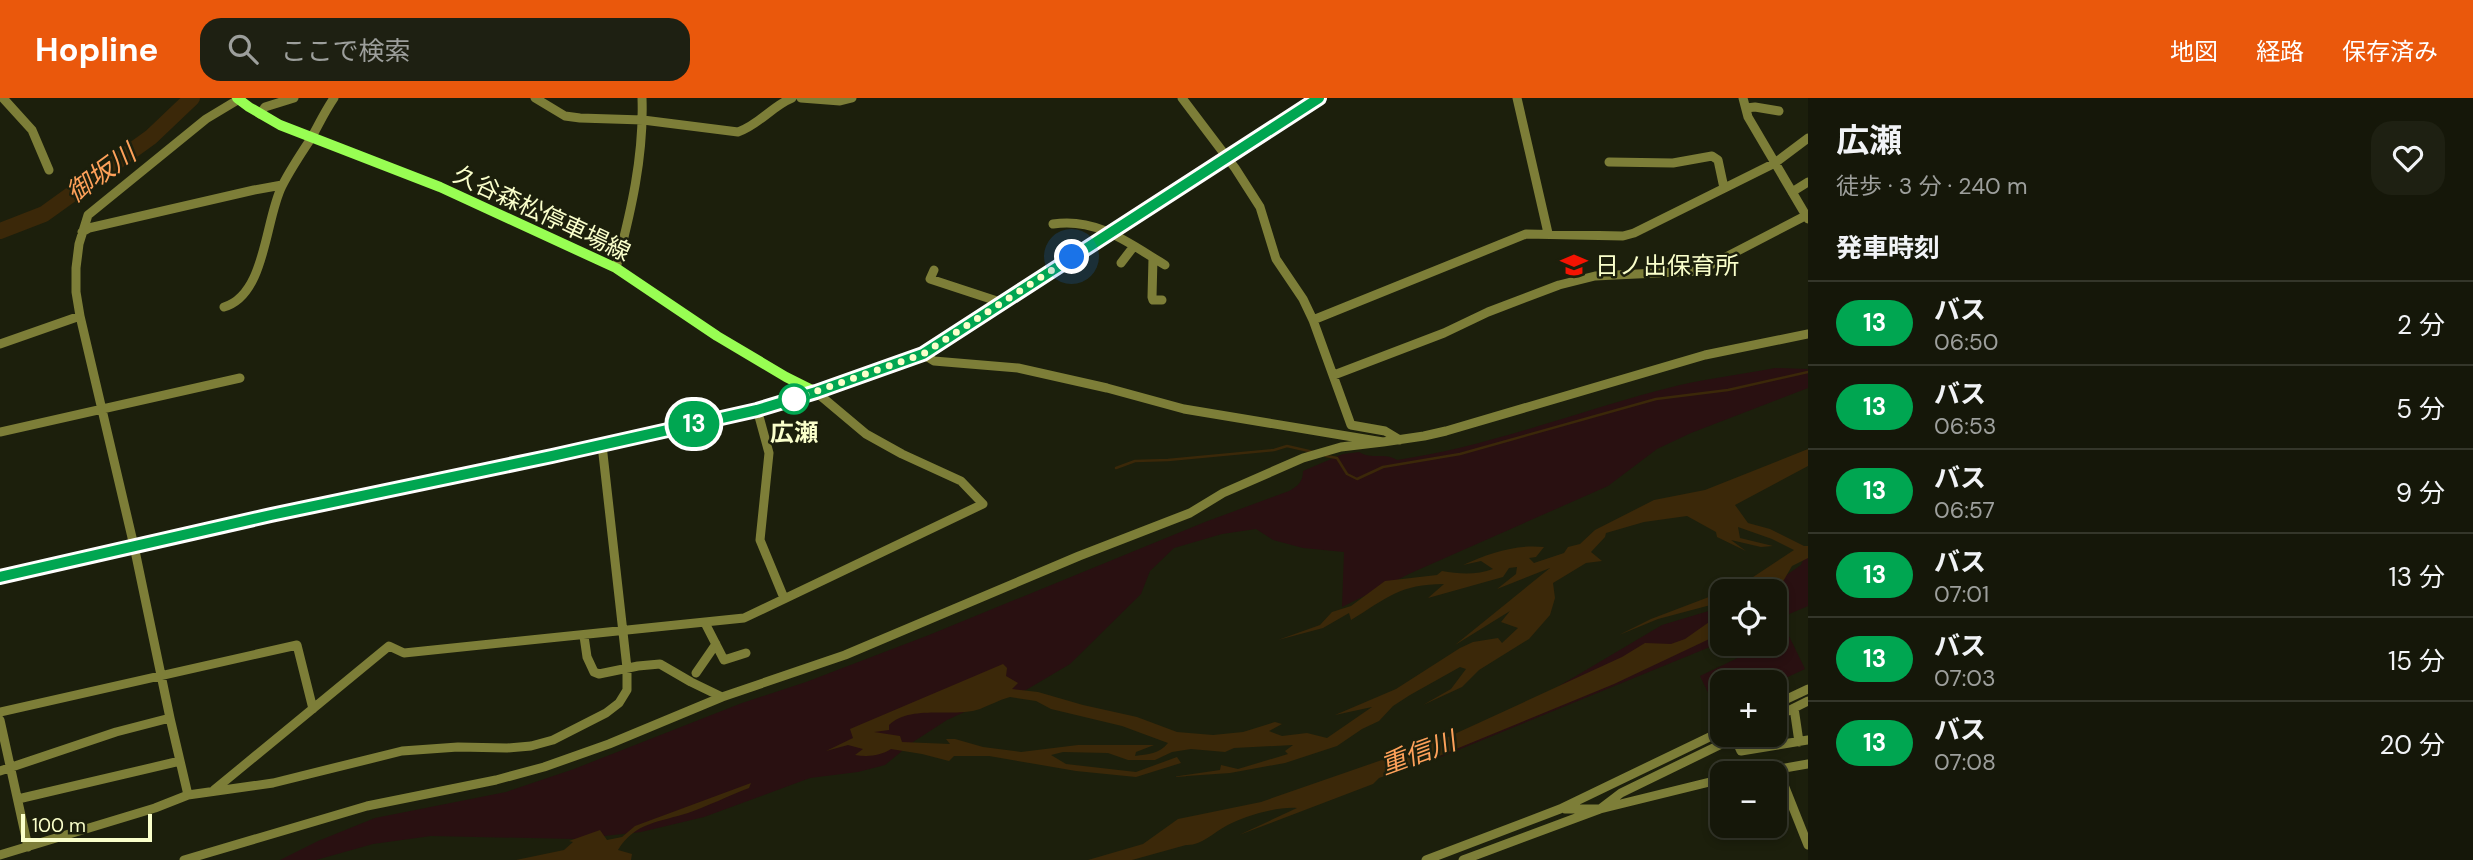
<!DOCTYPE html>
<html lang="ja">
<meta charset="utf-8">
<style>
body{margin:0;font-family:"DM Sans","Noto Sans JP",sans-serif;background:#1e2012;color:#f1f3f6;height:100vh;display:flex;flex-direction:column;font-size:26px;white-space:nowrap}
*{box-sizing:border-box;margin:0}
p{font-size:23px;color:#9d9f9c}
.icon{flex:none;width:38px;height:38px;fill:none;stroke:currentColor;stroke-width:2;stroke-linecap:round;stroke-linejoin:round}
.map{position:relative;flex:1;overflow:hidden}
.panel{display:flex;flex-direction:column;background:#151709;width:665px}
.panel>*{flex:none}
.badge{padding:0 14px;border-radius:23px;font-size:24px;line-height:46px}
.buttons{position:absolute;left:1710px;top:481px;display:grid;gap:14px}
.buttons a{display:grid;place-items:center;width:77px;height:77px;border-radius:14px;background:#151709;box-shadow:0 4px 10px #0003,0 0 0 2px #34362a;font-size:35px}
.scale{position:absolute;left:21px;bottom:18px;width:131px;box-sizing:border-box;padding-left:7px;border:4px solid #faffcb;border-top:0;font-size:19px;line-height:24px;white-space:nowrap;color:#faffcb;-webkit-text-stroke:5px #1c1f0c;paint-order:stroke}
.you{position:absolute;width:35px;height:35px;margin:-18px;border:5px solid #fff;border-radius:50%;background:#1a73e8;box-shadow:0 0 0 10px #1a73e833}
.map>.badge{position:absolute;translate:-50% -50%;box-shadow:0 0 0 4px #fff}
h2{padding:0 28px;font-size:26px;line-height:63px}
.round{display:grid;place-items:center;flex:none;width:74px;height:74px;border-radius:21px;background:#1e2012}
.summary{display:flex;align-items:center;justify-content:space-between;height:119px;padding:0 28px}
h1{font-size:33px;font-weight:700;line-height:52px}
ul{padding:0;list-style:none}
li{display:flex;align-items:center;gap:21px;height:84px;padding:0 28px;border-top:2px solid #34362a}
li div{flex:1}
li b{display:block;font-size:26px}
li em{font-style:normal}
li .badge{min-width:77px;font-weight:700;text-align:center}
header{display:flex;align-items:center;gap:42px;box-sizing:border-box;height:98px;padding:0 35px;background:#ea580c;color:#fff}
header strong{font-size:33px}
nav{display:flex;gap:38px;margin-inline-start:auto;font-size:24px}
.search{width:490px;height:63px;background:#1e2012;display:flex;align-items:center;gap:18px;box-sizing:border-box;padding:0 24px;border-radius:21px;color:#9d9f9c;font-size:26px}
main{display:flex;flex:1;min-height:0}
.map>svg:first-child{display:block}
.green{fill:#291011}
.water{fill:#3b2809;fill-rule:evenodd}
.lines{fill:none;stroke-linecap:round;stroke-linejoin:round}
.stream{stroke:#3b2809;stroke-width:2.5}
.river{stroke:#3b2809;stroke-width:16}
.minor{stroke:#7d7e38;stroke-width:9}
.major{stroke:#98fe53;stroke-width:10}
.line-casing{stroke:#fff;stroke-width:16}
.line{stroke:#00a651;stroke-width:10}
.walk{stroke:#faffcb;stroke-width:7;stroke-dasharray:0 12.6}
.stop-dot{fill:#fff;stroke:#00a651;stroke-width:3.5}
.labels{text-anchor:middle;dominant-baseline:central;stroke-width:5;stroke-linejoin:round;paint-order:stroke}
.street-label{font-size:24px;fill:#faffcb;stroke:#1c1f0c}
.poi-label{font-size:24px;fill:#faffcb;stroke:#1c1f0c;text-anchor:start}
.stop-label{font-size:24px;font-weight:bold;fill:#faffcb;stroke:#1c1f0c}
.water-label{font-size:26px;font-style:italic;fill:#fea15a;stroke:#1c1f0c}
</style>
<header>
<strong>Hopline</strong>
<div class="search"><svg class="icon" aria-label="search" viewBox="0 0 24 24"><circle cx="10" cy="10" r="6"/><path d="M15 15l6 6"/></svg>ここで検索</div>
<nav><a>地図</a><a>経路</a><a>保存済み</a></nav>
</header>
<main>
<div class="map">
<svg width="1808" height="762" viewBox="0 0 1808 762">
<rect width="100%" height="100%" fill="#1c1f0c"/>
<!-- green -->
<path class="green" d="M1775,270l33,1v19l-117,45 -34,16 -49,37 -197,87 -69,34 2,-55 -41,-4 -30,-8 -17,-11 -34,5 -48,14 -24,23 -9,23 -71,70 -44,26 -33,9 -46,21 -34,22 -28,23 -27,7 -48,6 -106,39 -63,15 -65,7 -145,-3 -58,8 -57,16h-36l38,-19 57,-23 131,-26 68,-23 168,-66 64,-21 123,-47 276,-113 84,-31c9,-5 14,-9 14,-20l40,-17 16,-2c12,8 26,0 38,8 97,-14 188,-52 283,-75 31,-7 63,-11 95,-17z
M1808,451v57l-33,14 -1,-28h-12l39,-27z
M1722,509v35l-286,117 226,-134z
M1788,536l17,35 -30,14 -53,-1v27l-5,2 -17,-35 67,-32h7l1,-4z"/>
<!-- water -->
<path class="water" d="M1808,351v17l-73,39 13,18 22,6 34,17h4v12l-16,8 -17,29 -1,-3 -49,-1 16,-6 53,-35 -22,-11 -34,-12 2,11 33,8 -12,1 -30,-7 15,11 -29,-14 -1,-5 -29,-16 -43,6 -38,11 -1,4 -14,15 11,9 -16,2 -33,20 2,15 -5,17 -21,24 -50,31 -17,17 -39,18 28,-16 15,-20 -6,-2 -50,28 -17,11 -14,15 -17,8 -25,17 -52,17 -55,10 -58,4 48,-7 1,-5 17,4 50,-15 -3,-3 8,-6 -59,3 -9,4 -34,-3 -19,3 -17,8h-27l-20,-7 -45,-1 -12,3 15,9 70,8 41,-15 4,6 -45,14 -60,-6 -87,-15h-35l-5,5 -27,-7 -31,-5c-11,7 -23,8 -36,6l8,-6 -15,-4 -22,6 27,-13 -3,-9 153,-65 4,4 -1,8 12,7 -6,6 26,3 45,13 54,12 40,15 36,3 30,-3 32,-10 7,2 -13,7 13,5 25,-3 20,5 45,-31 -37,8 61,-26 64,-41 13,-6 25,-4 4,5 16,-15 -17,-6 9,-11 -55,34 95,-77 -53,21 19,-15 1,-7 -8,1 -6,9 -75,21 16,-14c-44,0 -57,14 -93,36l-2,-7 -26,15 -45,12 42,-15 12,-13 19,-6 34,-25 52,-6 5,-4c17,3 35,4 51,-2l-12,-8 -18,4c26,-12 53,-21 81,-18l-8,10 -7,1 5,5 30,-10 4,-6 12,-3 15,-14 59,-30 51,-10zM1010,599l26,4 15,8 71,17 46,17c-9,11 -20,11 -33,13l1,-4 18,-7h-76l-57,7 -38,-5 -28,-8h-9l4,5 -48,-2 -2,-6 -26,-4 15,-2v-5c21,-21 65,-7 91,-16 10,-4 19,-9 30,-12z
M1722,494v10l-64,17 -39,16 32,-16z
M1722,515v20l-108,51 -197,81 -38,13 -6,6 -134,51 58,-27c-19,-2 -55,9 -71,18 -13,7 -25,20 -40,19l-54,15h-44l55,-16 35,-25 83,-17 187,-65 174,-80 23,-14 26,1 14,-5z
M751,685l-2,5c-21,8 -41,18 -61,25 -28,9 -53,9 -70,37l14,4 -1,6h-115l48,-10 9,-8 -4,-1 31,-11 7,10 15,-3 13,-11z"/>
<g class="lines">
<!-- stream -->
<path class="stream" d="M1326,358l11,2 10,16 10,5 26,-12 77,-13 196,-55 72,-9 80,-18
M1116,370l19,-7 33,-1 106,-10 13,-4 26,6"/>
<!-- river -->
<path class="river" d="M0,133l44,-17 107,-77 41,-39"/>
<!-- minor -->
<path class="minor" d="M3,0l29,32 17,40
M535,0l30,18 15,2 63,2 95,12c21,-7 34,-26 54,-34
M801,0l39,3 12,-3
M1182,0l53,70 25,39 16,52 27,40 10,21
M1517,0l31,135
M1743,0l5,19 60,102
M1746,10l9,-1 24,4
M260,16l5,-7 29,-9
M1609,64l64,1 39,-7 6,4 6,28
M1792,94l16,-10
M1053,126c44,-7 77,20 112,41
M82,134l7,-4 165,-38 28,-5
M1153,160l-1,39 1,3h9
M1121,165l13,-17
M616,170c15,-56 28,-112 26,-170
M934,172l-4,9 67,22 3,4
M224,209c42,-12 41,-88 58,-121 8,-16 18,-31 28,-46 8,-14 15,-29 24,-42
M0,246l80,-28
M923,256l11,7 84,7 89,20 77,21 199,33 41,-6 22,-5 259,-76 103,-21
M1334,277l110,-42 44,-21 71,-27 36,-9 104,-5 106,-55
M757,311l12,44 -9,87 24,58
M0,334l240,-54
M1400,342l-15,-9 -34,-6 -38,-105 213,-86 97,2 11,-3 141,-70 33,-25
M705,525l19,37 22,-7
M584,538l3,21 7,15 5,2 39,-8 22,-2 31,18 31,15
M696,575l20,-29
M1774,607l34,-16
M1794,610l5,34
M0,614l297,-67 16,64
M1774,620l34,-17
M0,622l28,127
M1735,640l6,13 67,-11
M1778,672l30,75
M0,673l116,-39 54,-14
M1751,676l57,-10
M214,692l175,-144 15,7 340,-35 239,-114 -22,-23 -59,-27 -36,-20 -50,-42
M188,697l-18,-77 -36,-172 -54,-230 -4,-24v-24l3,-24 9,-29 118,-96 35,-21
M18,701l162,-38
M1565,711h35l21,-16 119,-58
M0,757l155,-47 33,-13 85,-12 129,-32 56,-4 49,1 24,-2 22,-6 53,-27 13,-10 8,-13v-22l-25,-223
M184,762l183,-54 129,-26 48,-13 65,-23 113,-47 123,-42 234,-99 111,-43 33,-20 80,-35 38,-11 42,-5
M1426,762l134,-51 162,-78
M1463,762l137,-51 122,-30"/>
<!-- major -->
<path class="major" d="M237,0l12,9 31,18 160,62 176,81 101,68 69,41 30,15
M0,479l271,-62 281,-59 205,-47 59,-17 107,-38 395,-256"/>
</g>
<g class="lines">
<defs>
<path id="line" d="M0,479l271,-62 281,-59 205,-46 59,-18 107,-38 396,-256"/>
</defs>
<!-- line casing -->
<use href="#line" class="line-casing"/>
<!-- line -->
<use href="#line" class="line"/>
<!-- walk -->
<path class="walk" d="M794,301l129,-45 149,-97"/>
</g>
<!-- icons -->
<defs>
<symbol id="school-bare" viewBox="-9 -9 18 18"><path d="M0-5L7-2L0 1L-7-2ZM-4 1L0 2.5L4 1V4Q0 6-4 4Z" fill="#f41302" stroke="#1c1f0c" stroke-width="2.5" paint-order="stroke"/></symbol>
</defs>
<g fill-rule="evenodd">
<use href="#school-bare" x="1555" y="148" width="38" height="38"/>
</g>
<!-- markers -->
<circle class="stop-dot" cx="794" cy="301" r="14"/>
<g class="labels">
<!-- street labels -->
<g class="street-label">
<text transform="translate(542 115) rotate(25)">久谷森松停車場線</text>
</g>
<!-- poi labels -->
<g class="poi-label">
<text x="1595" y="167">日ノ出保育所</text>
</g>
<!-- stop labels -->
<g class="stop-label">
<text x="794" y="334">広瀬</text>
</g>
<!-- water labels -->
<g class="water-label">
<text transform="translate(101 75) rotate(-36)">御坂川</text>
<text transform="translate(1418 655) rotate(-20)">重信川</text>
</g>
</g>
</svg>
<div class="buttons">
<a><svg class="icon" aria-label="locate" viewBox="0 0 24 24"><circle cx="12" cy="12" r="6"/><path d="M12 2v4M12 18v4M2 12h4M18 12h4"/></svg></a>
<a>+</a>
<a>−</a>
</div>
<div class="scale">100 m</div>
<div class="you" style="left:1072px;top:159px"></div>
<b class="badge" style="left:694px;top:326px;background:#00a651;color:#fff">13</b>
</div>
<section class="panel">
<div class="summary"><div><h1>広瀬</h1><p>徒歩 · 3 分 · 240 m</p></div><a class="round"><svg class="icon" aria-label="heart" viewBox="0 0 24 24"><path d="M12 20l-8-8c-3-5 5-10 8-4 3-6 11-1 8 4z"/></svg></a></div>
<h2>発車時刻</h2>
<ul>
<li><span class="badge" style="background:#00a651;color:#fff">13</span><div><b>バス</b><p>06:50</p></div><em>2 分</em></li>
<li><span class="badge" style="background:#00a651;color:#fff">13</span><div><b>バス</b><p>06:53</p></div><em>5 分</em></li>
<li><span class="badge" style="background:#00a651;color:#fff">13</span><div><b>バス</b><p>06:57</p></div><em>9 分</em></li>
<li><span class="badge" style="background:#00a651;color:#fff">13</span><div><b>バス</b><p>07:01</p></div><em>13 分</em></li>
<li><span class="badge" style="background:#00a651;color:#fff">13</span><div><b>バス</b><p>07:03</p></div><em>15 分</em></li>
<li><span class="badge" style="background:#00a651;color:#fff">13</span><div><b>バス</b><p>07:08</p></div><em>20 分</em></li>
</ul>
</section>
</main>
